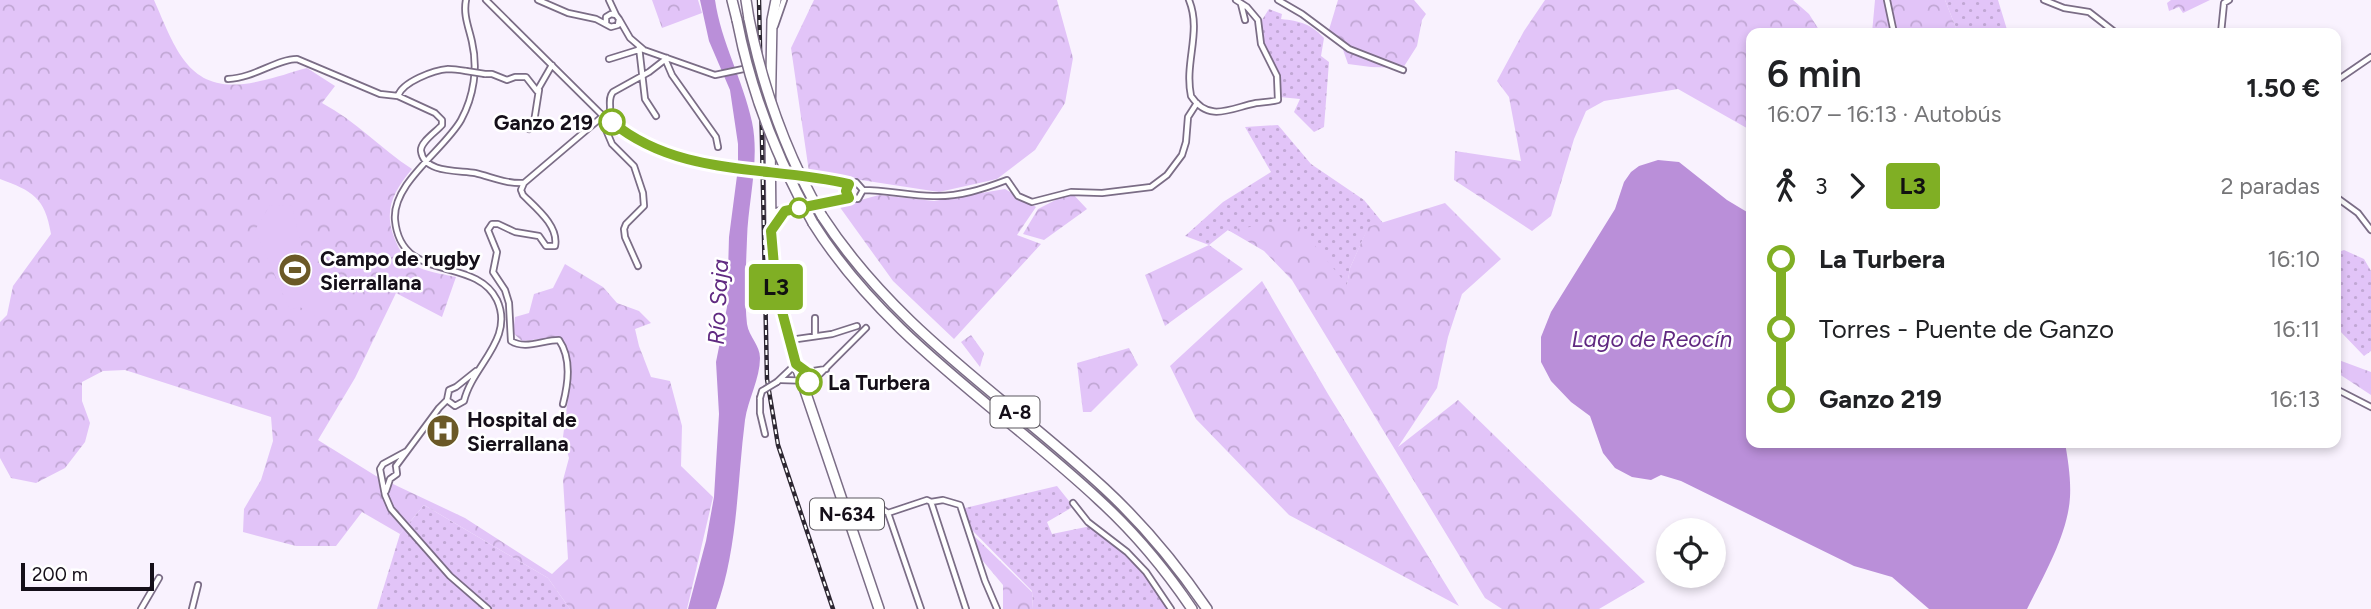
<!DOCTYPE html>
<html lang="es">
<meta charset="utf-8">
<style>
body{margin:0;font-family:Figtree,sans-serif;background:#f6f6f6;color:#202124;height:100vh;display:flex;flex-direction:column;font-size:26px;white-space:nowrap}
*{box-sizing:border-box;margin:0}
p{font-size:23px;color:#757577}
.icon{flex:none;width:38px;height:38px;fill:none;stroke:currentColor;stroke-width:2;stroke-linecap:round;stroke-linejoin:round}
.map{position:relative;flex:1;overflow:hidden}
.drawer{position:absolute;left:1746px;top:28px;width:595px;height:420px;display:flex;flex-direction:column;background:#fff;border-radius:14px;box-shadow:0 4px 10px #0003}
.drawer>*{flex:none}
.badge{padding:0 14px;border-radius:5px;font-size:24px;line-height:46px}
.fabs{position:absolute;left:1656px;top:518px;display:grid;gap:14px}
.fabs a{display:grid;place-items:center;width:70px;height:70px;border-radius:50%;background:#fff;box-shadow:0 4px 10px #0003;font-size:35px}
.scale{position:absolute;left:21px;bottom:18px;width:133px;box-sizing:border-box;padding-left:7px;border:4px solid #150f19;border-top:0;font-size:19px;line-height:24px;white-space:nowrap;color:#150f19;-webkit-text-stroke:5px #fff;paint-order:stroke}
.map>.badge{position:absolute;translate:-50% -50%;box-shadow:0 0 0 4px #fff}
.legs{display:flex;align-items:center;gap:10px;height:77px;padding:0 21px;font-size:23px}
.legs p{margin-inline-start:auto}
.headline{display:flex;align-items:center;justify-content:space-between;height:119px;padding:0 21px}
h1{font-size:38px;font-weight:600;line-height:52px}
ul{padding:0 21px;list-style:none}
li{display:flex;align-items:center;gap:24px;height:70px;font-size:26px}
li i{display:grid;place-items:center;width:10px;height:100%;margin:0 9px;background:currentColor}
li i::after{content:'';width:18px;height:18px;margin:-9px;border:5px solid;border-radius:50%;background:#fff}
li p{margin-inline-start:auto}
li:first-child i{background:linear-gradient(#0000 50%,currentColor 0)}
li:last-child i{background:linear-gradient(currentColor 50%,#0000 0)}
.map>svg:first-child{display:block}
.grass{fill:url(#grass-dots)}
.forest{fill:url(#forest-crowns)}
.pitch{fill:#e2c4f8}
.water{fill:#ba8fd9}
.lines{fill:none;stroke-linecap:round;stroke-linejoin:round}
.street-casing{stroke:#7b6d86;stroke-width:8}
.highway-casing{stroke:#7b6d86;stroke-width:12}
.street{stroke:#fff;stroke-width:4.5}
.highway{stroke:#fff;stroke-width:9}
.rail-casing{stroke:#2d2732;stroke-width:4.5}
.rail{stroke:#fff;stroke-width:2;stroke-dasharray:5;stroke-linecap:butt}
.street-bridge-casing{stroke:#7b6d86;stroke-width:8;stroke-linecap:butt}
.highway-bridge-casing{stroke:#7b6d86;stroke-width:12;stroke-linecap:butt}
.street-bridge{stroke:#fff;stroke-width:4.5}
.highway-bridge{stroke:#fff;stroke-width:9}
.line-1-casing{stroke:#fff;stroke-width:16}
.line-1{stroke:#80af24;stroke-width:10}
.stop-1-dot{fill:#fff;stroke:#80af24;stroke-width:3.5}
.labels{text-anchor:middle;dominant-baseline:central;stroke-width:5;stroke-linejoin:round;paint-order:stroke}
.shield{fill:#fff;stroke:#5b575e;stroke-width:2}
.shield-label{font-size:19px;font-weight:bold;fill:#150f19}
.stop-label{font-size:21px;font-weight:bold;fill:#150f19;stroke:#fff;text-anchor:end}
.poi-label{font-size:21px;font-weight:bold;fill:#150f19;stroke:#fff;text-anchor:start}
.water-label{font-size:23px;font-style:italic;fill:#602981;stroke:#fff}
</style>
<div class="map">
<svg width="2371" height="609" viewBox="0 0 2371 609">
<defs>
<pattern id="grass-dots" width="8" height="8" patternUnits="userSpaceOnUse" patternTransform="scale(1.75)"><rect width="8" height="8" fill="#e2c4f8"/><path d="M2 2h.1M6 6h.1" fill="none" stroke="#c1a7d4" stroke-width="1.8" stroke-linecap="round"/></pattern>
<pattern id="forest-crowns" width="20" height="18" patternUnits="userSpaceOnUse" patternTransform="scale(1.75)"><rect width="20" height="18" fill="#e2c4f8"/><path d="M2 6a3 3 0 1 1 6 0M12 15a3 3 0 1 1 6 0" fill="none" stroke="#c1a7d4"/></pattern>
</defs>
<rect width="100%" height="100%" fill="#f9f2fe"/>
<!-- grass -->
<path class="grass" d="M1945,0h53l10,33h-50z
M1269,9l13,5 -1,5c19,2 30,5 43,19l-3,18 8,6 -5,65 -10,5 -20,-20 6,-13 -20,-2c-1,-28 -17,-45 -20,-74z
M1278,125l33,39 53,36 19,23 -15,5 -18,40 -3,18 -119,-56 -19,15 -24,-9 38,-34 48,-30 -26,-45z
M2344,250l20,9 7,12v80l-7,5 -25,-26h-3v-77z
M1057,486l12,15 2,7 -24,14 5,12 39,-8 47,40 32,43h-137l-1,-18 -66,-67 -5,-15z
M424,505l124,73 22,31h-193l23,-75z"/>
<!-- forest -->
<path class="forest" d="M0,0h154c23,52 36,98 106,81 16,-3 31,-9 47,-13l28,18 -13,17c34,18 59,46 90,66 -20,24 -30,44 -15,75 3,7 9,16 17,21 12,7 28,9 42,12l-14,40 -46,-24 -41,85 -37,62 58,36 89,42 87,56 16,-15 -5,-79 6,-22 -6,-21 8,-63 -10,-37 -39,4 -9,-8 2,-16 14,-4 5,-19 19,-6 12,-24 38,23 14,16 22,8 12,12 -16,6 4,17 12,31 19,4 12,45 -1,40 32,31 -26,112h-117l-22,-31 -124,-73 -24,29 -38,-22 -26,34h-40l-53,-14 1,-23 17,-29 12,-39 -2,-24 -146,-47 -22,1 -21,11v19l8,22 -5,19 -20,26 -29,15 -25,-5 -11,-20v-136l7,-7 6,-29 38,-52c-6,-37 -19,-43 -51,-55z
M652,0h46l4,13 -40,15z
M814,0h243l16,58 -8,45 -30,47 -38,29 -58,13 -130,-20 -18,-124z
M1338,0h76l12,14 -4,6 -5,26 -14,22 -32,-1 -23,-3 -7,-20 -13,-11z
M1545,0h248l16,14 12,19h-69v98l-74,-42 -74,12 -18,10 -12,28 -23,77 -19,15 -78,-51 1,-29 66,10 -12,-64 -12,-16 27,-50z
M1875,0h70l13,33h-86z
M2171,0h39l-27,13 -4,-6 -10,4 -2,-8z
M1005,189l31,18 -19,28 24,9 -87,95 -61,-58 -54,-75 40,-11 55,6z
M1071,192l16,17 -43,31 -21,-6 15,-25z
M1445,203l56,56 -39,35 -14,43 -11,51 -39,59 60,-47 187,182 -46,27h-97l-17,-11 -193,-318 -28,-29 -36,-21 67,-9 52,64 3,-17 18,-41z
M1209,245l34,24 -78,57 -20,-51z
M1262,281l66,113 131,212 -170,-91 -93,-96 -26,-53z
M971,335l13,18 -4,14 -19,-25z
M1129,348l9,17 -47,47h-8l-6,-49z
M2336,359l35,13v23l-35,-23z
M968,530l64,62 1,17h-30v-24l-26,-31z"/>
<!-- pitch -->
<path class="pitch" d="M270,205l22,1 9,39 32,45 -17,27 -16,-10 -10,3 -35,-80z"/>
<!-- water -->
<path class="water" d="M700,0h15c6,42 28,80 37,122 8,38 -4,79 -5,117 -1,28 -3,57 0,85 2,13 13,21 13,34 0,21 -12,41 -15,62 -8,63 -7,129 -29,189h-28l18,-68 8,-44 5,-83 -3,-52 11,-55 2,-70 9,-69v-24l-8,-54 -21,-49z
M1658,160l21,2 48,38 25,15v228h313c3,17 6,36 5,54 -2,37 -27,80 -43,112h-98l-37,-32 -38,-11 -173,-85 -20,-6 -10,5 -19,-3 -17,-9 -12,-15 -13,-37 -19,-14 -20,-21 -10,-19v-25l10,-25 64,-103 9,-27 7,-10 8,-6z"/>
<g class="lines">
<defs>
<path id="street" d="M486,0l114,113c33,29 71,46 115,53
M538,0l30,13 28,6 15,8 7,-2 1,-6 -3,-4 -5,-1 -5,3v6
M609,0l7,15
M1189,0c13,32 -5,62 2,96 18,27 40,12 65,7 7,-1 15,-1 22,-3l-1,-24 -16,-32 -3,-24 -11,-13 -11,-7
M1278,0l24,14 47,35 54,21
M1887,0l7,33
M2044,0l20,8 25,4 27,21
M1241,4l4,16
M619,19l11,19 14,12 71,25 33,-7
M775,26l9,-26
M2221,33l3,-30 5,-3
M639,47l6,52 11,17
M609,59l29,-9
M666,61l6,14 44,62 2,10
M485,74h7l15,6 8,-3h11l11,14 15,-26
M228,79c26,-1 49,-20 69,-20l83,35 18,2 37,17 7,7v5c-6,7 -22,17 -21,26 3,23 40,19 54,22 17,4 31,11 49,10
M2336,81l35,-24
M398,96c4,-14 36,-26 50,-27 5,0 12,1 18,2
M601,118l11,26 22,22 9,27 1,13 -18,18 -2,5 1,8 13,29
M607,119c7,-9 -1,-19 6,-27l36,-20 18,-14
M529,129l5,-7 5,-32
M801,176l48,8 7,-2 7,8c24,0 47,6 70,6 26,1 50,-7 74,-16l11,16 14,6 39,-10 31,1 49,-6 16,-12 15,-20 4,-13 2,-25 9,-14
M849,184l-3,7 3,7
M2336,197l22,16 13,17
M771,212l78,-14 9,1 5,-9
M773,227l12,-16
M815,335v-17
M790,340l42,-6 25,-8
M781,380l32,1
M777,382l19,-18 11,8 19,-3
M2336,389l35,18
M807,394l6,-13 53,-53
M760,398v15l5,21
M447,400l8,6 9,-5c8,-35 51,-62 33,-101 -22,-45 -96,-16 -102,-80 -3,-37 49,-70 66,-100 13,-24 17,-52 11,-78 -3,-14 -9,-27 -6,-42
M447,400l2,-10 7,-3 20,-16
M563,404c5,-20 9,-45 -4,-64 -16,0 -34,10 -48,1l-2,-38 -4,-13 -12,-18 4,-20 -9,-22 4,-6h6l17,8 24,4 7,10h9c4,-20 -19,-38 -32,-51l-2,-5 3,-7 79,-67
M407,451l-24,13 -3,5 5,26 6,14 59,67 38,33
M396,466l43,-58 8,-8
M386,491l4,-12 7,-5 -1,-8
M1073,503l15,19 39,30 19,20 25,37
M846,511l26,-9 16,11
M888,513l33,96
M888,513l39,-13 4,2
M813,524l33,-10
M141,609l18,-31
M192,609l6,-24
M966,609l-35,-107 12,-2 17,5 25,76 12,28"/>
<path id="highway" d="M732,0l5,20
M746,0l3,19
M776,0l-4,20 -2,107 1,104 5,58 20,75 83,245
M822,216c75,115 184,181 282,272 39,36 73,77 103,121
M813,223c72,115 189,186 286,277 35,32 66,69 93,109"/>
</defs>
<!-- street casing -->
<use href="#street" class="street-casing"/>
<!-- highway casing -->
<use href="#highway" class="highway-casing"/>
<!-- street -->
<use href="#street" class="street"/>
<!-- highway -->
<use href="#highway" class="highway"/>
<defs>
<path id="rail" d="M759,0l8,379 11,66 55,164"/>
</defs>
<!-- rail casing -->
<use href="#rail" class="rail-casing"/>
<!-- rail -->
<use href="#rail" class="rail"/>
<defs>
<path id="street-bridge" d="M466,71l19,3
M715,166l74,9
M760,398l2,-7 15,-9"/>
<path id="highway-bridge" d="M749,19c14,70 37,135 73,197
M737,20c14,73 40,139 76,203"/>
</defs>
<!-- street-bridge casing -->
<use href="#street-bridge" class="street-bridge-casing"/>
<!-- highway-bridge casing -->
<use href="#highway-bridge" class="highway-bridge-casing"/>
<!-- street-bridge -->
<use href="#street-bridge" class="street-bridge"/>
<!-- highway-bridge -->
<use href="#highway-bridge" class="highway-bridge"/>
</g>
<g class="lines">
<defs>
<path id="line-1" d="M612,122c68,56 157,43 237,62l-3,7 3,7 -64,13 -14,20 5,58 20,75 11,8 2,10"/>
</defs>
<!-- line-1 casing -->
<use href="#line-1" class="line-1-casing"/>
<!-- line-1 -->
<use href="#line-1" class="line-1"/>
</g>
<!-- icons -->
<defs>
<symbol id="stadium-disc" viewBox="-11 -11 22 22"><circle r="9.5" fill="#6b5927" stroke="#fff"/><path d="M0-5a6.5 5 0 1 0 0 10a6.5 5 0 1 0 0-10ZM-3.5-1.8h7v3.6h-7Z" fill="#fff"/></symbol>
<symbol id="hospital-disc" viewBox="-11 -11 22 22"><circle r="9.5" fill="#6b5927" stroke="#fff"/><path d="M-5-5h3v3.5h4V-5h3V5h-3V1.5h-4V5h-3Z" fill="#fff"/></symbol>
</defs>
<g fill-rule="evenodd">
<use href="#stadium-disc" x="276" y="251" width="38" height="38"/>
<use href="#hospital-disc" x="424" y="412" width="38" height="38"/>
</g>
<!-- markers -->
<g class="stop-1-dot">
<circle cx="612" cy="122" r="12"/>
<circle cx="799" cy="208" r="9"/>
<circle cx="809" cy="382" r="12"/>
</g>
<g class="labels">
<!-- shield labels -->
<g class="shield">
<rect x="990.5" y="396.5" width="49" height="31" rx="5"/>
<rect x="810" y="498.5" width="74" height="31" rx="5"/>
</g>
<g class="shield-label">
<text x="1015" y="412">A-8</text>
<text x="847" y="514">N-634</text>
</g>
<!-- stop labels -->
<g class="stop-label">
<text x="593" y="122">Ganzo 219</text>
<text x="828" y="382" text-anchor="start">La Turbera</text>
</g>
<!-- poi labels -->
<g class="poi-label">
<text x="320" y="258">Campo de rugby<tspan x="320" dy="24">Sierrallana</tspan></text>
<text x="467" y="419">Hospital de<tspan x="467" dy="24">Sierrallana</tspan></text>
</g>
<!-- water labels -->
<g class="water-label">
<text transform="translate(718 302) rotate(-87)">Río Saja</text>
<text x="1652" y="339">Lago de Reocín</text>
</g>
</g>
</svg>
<div class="fabs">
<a><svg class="icon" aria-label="locate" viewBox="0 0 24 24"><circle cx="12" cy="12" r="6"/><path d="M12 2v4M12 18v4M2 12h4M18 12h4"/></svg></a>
</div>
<div class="scale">200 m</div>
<b class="badge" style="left:776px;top:287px;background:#80af24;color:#111">L3</b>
<section class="drawer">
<div class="headline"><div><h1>6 min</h1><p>16:07 – 16:13 · Autobús</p></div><b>1.50 €</b></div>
<div class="legs"><svg class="icon" aria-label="walk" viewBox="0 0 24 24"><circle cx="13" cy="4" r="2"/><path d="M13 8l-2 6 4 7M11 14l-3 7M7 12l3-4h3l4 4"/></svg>3<svg class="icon" aria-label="forward" viewBox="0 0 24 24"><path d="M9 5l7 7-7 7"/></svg><b class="badge" style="background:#80af24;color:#111">L3</b><p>2 paradas</p></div>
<ul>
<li><i style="color:#80af24"></i><b>La Turbera</b><p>16:10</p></li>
<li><i style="color:#80af24"></i><span>Torres - Puente de Ganzo</span><p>16:11</p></li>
<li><i style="color:#80af24"></i><b>Ganzo 219</b><p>16:13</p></li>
</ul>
</section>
</div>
